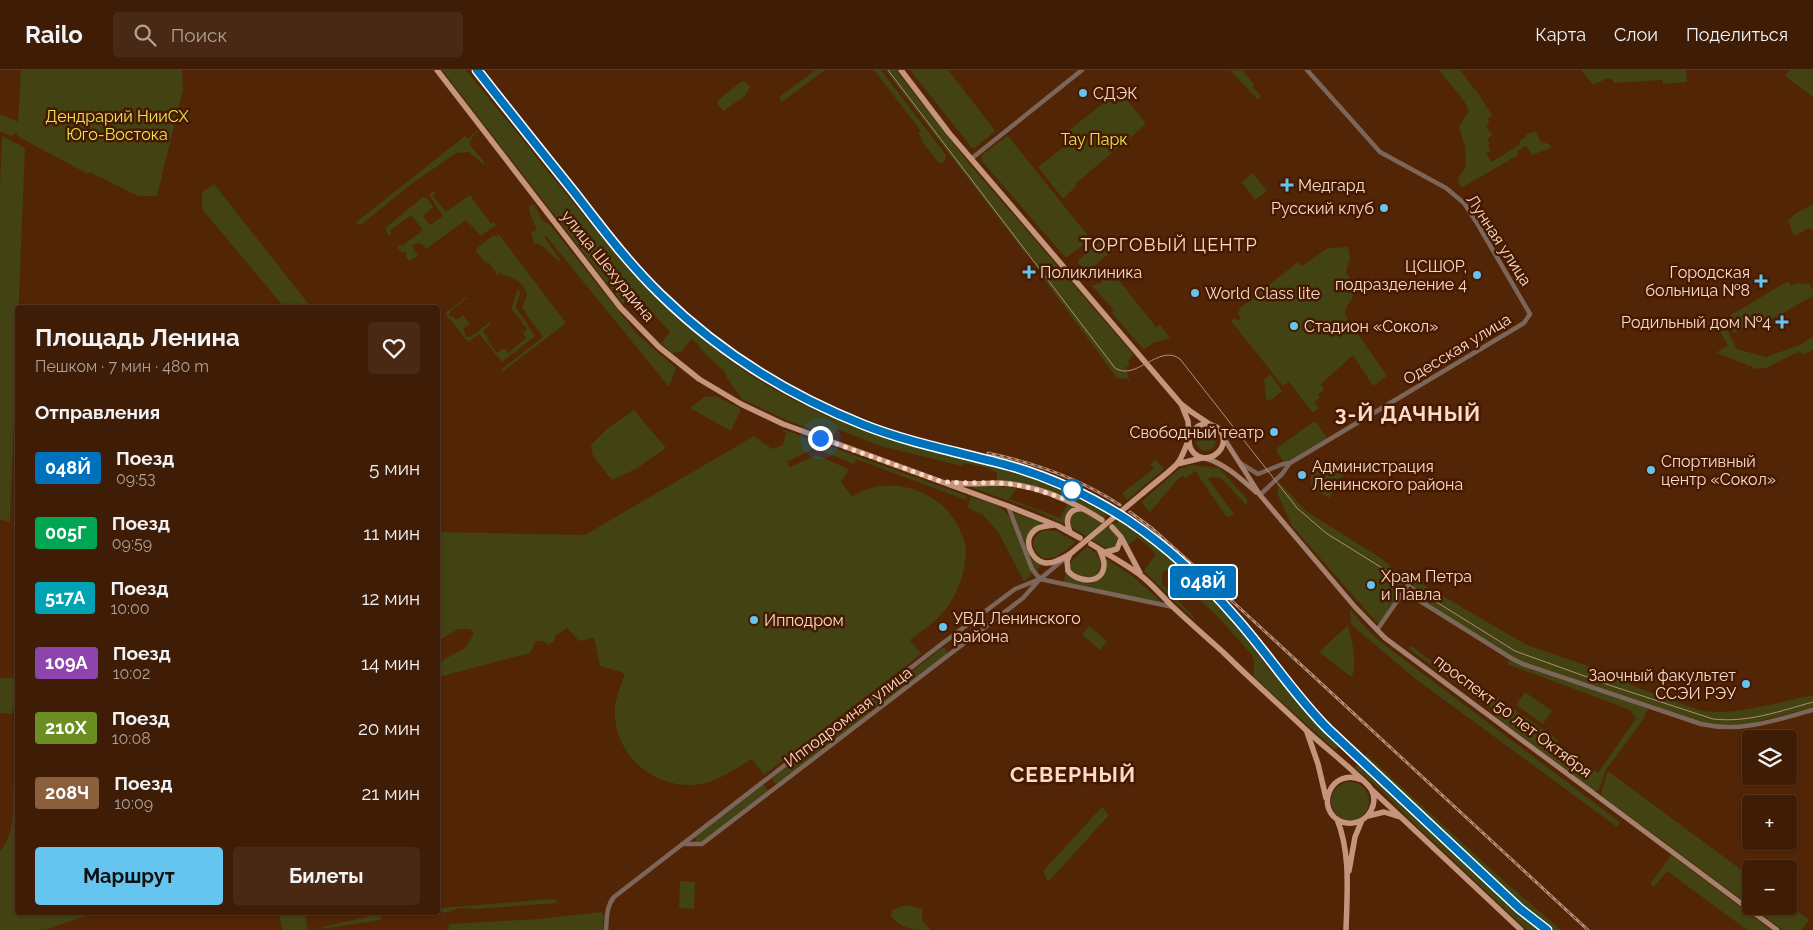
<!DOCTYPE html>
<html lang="ru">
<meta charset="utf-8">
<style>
body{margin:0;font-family:Raleway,sans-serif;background:#492913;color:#f1f3f6;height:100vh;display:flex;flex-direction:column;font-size:19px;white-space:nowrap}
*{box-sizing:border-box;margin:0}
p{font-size:16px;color:#ada19a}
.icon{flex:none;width:28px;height:28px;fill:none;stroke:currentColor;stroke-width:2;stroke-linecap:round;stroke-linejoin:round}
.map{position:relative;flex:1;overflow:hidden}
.details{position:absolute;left:15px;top:235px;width:425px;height:610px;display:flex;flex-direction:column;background:#3e1c05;border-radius:5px;box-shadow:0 1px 4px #0004,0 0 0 1px #573a27}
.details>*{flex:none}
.badge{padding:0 10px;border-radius:4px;font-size:18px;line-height:32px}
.tools{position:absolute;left:1742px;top:660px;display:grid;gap:10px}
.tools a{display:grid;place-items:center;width:55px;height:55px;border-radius:5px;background:#3e1c05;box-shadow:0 1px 4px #0004,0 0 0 1px #573a27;font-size:25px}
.you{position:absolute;width:25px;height:25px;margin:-12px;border:4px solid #fff;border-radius:50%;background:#1a73e8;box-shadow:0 0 0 8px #1a73e833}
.map>.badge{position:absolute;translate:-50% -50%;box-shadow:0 0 0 2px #fff}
h2{padding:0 20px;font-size:19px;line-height:45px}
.round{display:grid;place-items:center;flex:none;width:52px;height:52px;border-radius:5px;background:#492913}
.overview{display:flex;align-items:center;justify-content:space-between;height:85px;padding:0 20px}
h1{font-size:24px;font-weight:700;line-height:38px}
.button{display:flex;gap:10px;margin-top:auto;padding:10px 20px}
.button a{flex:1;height:58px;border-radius:5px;background:#65c5ee;color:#111;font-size:20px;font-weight:700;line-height:58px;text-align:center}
.button a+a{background:#492913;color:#f1f3f6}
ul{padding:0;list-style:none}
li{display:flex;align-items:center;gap:15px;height:65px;padding:0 20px}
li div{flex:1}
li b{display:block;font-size:19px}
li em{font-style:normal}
li .badge{min-width:55px;font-weight:700;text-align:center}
header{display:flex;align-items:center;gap:30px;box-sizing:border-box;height:70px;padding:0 25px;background:#3e1c05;border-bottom:1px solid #573a27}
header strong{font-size:24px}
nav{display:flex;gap:28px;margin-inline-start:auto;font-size:18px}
.search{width:350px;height:45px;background:#492913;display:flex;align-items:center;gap:12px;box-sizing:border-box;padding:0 18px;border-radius:5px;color:#ada19a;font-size:19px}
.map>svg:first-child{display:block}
.green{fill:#424212}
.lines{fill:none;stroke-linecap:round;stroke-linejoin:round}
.tertiary{stroke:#7c6559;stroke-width:4.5}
.secondary{stroke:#a5806d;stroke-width:5}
.primary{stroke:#c4957c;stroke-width:5.5}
.tram{stroke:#b28d78;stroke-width:1}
.rail-casing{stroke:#b28d78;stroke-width:3}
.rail{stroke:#461a00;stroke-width:1;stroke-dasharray:4;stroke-linecap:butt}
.primary-bridge{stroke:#c4957c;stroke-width:5.5}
.line-casing{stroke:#fff;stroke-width:11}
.line{stroke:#0072bc;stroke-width:8}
.walk{stroke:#f8dacb;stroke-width:5;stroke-dasharray:0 9}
.poi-dot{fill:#65c5ee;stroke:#461a00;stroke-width:2}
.stop-dot{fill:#fff;stroke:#0072bc;stroke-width:2.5}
.labels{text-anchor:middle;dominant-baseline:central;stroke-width:5;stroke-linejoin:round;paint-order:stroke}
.poi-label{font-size:16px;fill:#f8dacb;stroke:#461a00;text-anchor:start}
.park-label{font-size:16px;fill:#e8e751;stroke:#461a00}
.street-label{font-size:16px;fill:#f8dacb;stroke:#461a00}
.neighbourhood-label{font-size:18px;letter-spacing:1px;fill:#fedbc8;stroke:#461a00}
.district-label{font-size:21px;font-weight:bold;letter-spacing:1px;fill:#fedbc8;stroke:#461a00}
</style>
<header>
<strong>Railo</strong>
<div class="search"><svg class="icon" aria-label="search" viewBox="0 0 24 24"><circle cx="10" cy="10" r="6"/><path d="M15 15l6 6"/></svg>Поиск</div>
<nav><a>Карта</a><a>Слои</a><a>Поделиться</a></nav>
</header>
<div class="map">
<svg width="1813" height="860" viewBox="0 0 1813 860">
<rect width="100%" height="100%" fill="#522507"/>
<!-- green -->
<path class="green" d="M21,0h161l1,20 -26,106h-19l-48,-24 -2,2 -71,-38v-3l-6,3 -11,-5v-17l18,8z
M442,0h24c25,31 51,62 76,94 72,89 145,180 248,234 63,33 131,52 201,65v2c42,8 83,28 118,49l-5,4c-39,-26 -62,-29 -107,-38v-7l-9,-5 -25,-5 -1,3 -82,-20 -43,-17 -4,8 -45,-16 -46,-22 -15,-21 -1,-5 -27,-25 1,-2 -8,-7 -11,13 -9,1 -11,-10 9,-11 -36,-38 -11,10z
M816,0h9l-43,32 -3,-5z
M874,0h7l65,85 -1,6 -3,2 -4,-1 -17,-22 1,-1 -4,-6 3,-2z
M885,0h11l72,92 165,192 -1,3 -4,4 2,5 -4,1 4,15 -3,-3 -10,-1 -73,-99 2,-1 -18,-24 -3,-1z
M910,0h38l46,59v3l-19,16 -4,-1z
M1230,0l8,1 4,-1 12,14 -2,2 9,10 -3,4z
M1439,0h21l15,20h1l16,25 -5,4 3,4 -4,3 6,9 -5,4 3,4 -2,2 3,6 -5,2 6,9 28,-18 -1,-3 7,-4v-2l9,-4 6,11 8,2 2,4 -19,7 -6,-9 -9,5 1,4 -55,32 -3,-1 -2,-7 8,-13 -1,-19 -6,-21 10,-15 -5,-10z
M1581,0h105l1,12 -24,2v-4l-49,3 -2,-5 -3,2 -1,-2 -15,7z
M1791,0h22v27l-29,-22z
M744,11l6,6 -5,9 -22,15 -6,-8 1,-3 23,-18z
M1119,21l2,1 23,29 1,4 -70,59 1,2 -13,13 -25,-32 32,-25 -6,-8z
M478,60l1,1 -6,5 -4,8 16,19 -2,1 -14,-12 -13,1 -46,32 -49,40 -6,-2 110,-87 3,3z
M2,66l23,12 -15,374 -10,-2v-335z
M1007,66h1l81,101v4l-22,16h-2l-84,-97 1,-5z
M1253,103l14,18 -12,9 -13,-18z
M214,114l97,123h-27l-82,-98v-17z
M433,121l2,2 -2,3 13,16 24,-17 21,29 3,-2 2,3 -15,11 -15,-16 -40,29 -5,-6 -3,1 -2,-1 -4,3 6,10 -9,5 -4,-5 2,-2 -2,-3 -3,2 -5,-6 3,-3 2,2 21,-16 -12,-15 -21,16 2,3 -3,2 -4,-8 38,-31 4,1 6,9 -10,9 7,9 13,-9 -14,-21z
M534,134l9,17 7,4 87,109 39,34 -7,19 -123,-151 -2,1 16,22 -1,3 -18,-17 -7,-2 -3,-11 6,-2c-4,-11 -7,-12 -8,-24z
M1813,134v26l-4,-2 -15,8 -6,-15 8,-8z
M497,162l69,91 -64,49 -1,-2 42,-33 -21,-29 5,-14c-5,-14 -15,-16 -28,-21l-2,3 -2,-1 1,-3 -8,-10 -2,1 -10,-12 1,-3 17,-13 2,2 2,-2z
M1107,167h3l6,7v4l-27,22h-4l-7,-7v-3z
M1348,177l2,10 -4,15 8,13 1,4 -3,2 2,4 -9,15v5l42,61 -14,10 -20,-31 -32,29 3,6 -6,5 2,3 -6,4 5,6 -6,5 -24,-31 -6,4 -52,-65 4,-3 3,3 3,-3 -3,-4 2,-6 58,-46 4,4 26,-18z
M1113,203l43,54 4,-2 10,13 -17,5 -8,6 -3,-1 -31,-36 3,-2 -22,-24 9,-3 1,-6 4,-3 3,2z
M1788,211l3,5 6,-3 12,1 4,6v6l-58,33 -4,-5 -17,9 -5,-9v-8z
M518,219l2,4 -4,14 19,29 -33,26 -23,-28 -11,8 -23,-29 21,-16 1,1 -17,13 -1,5 5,1 2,3 7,-5 7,9 -7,5 2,3v5h5l20,-15 1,2 -8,7 5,7 -1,2 10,13 7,-5 4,5 18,-15 -3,-5 4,-4 -6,-7 1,-1 -11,-12z
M1725,256l12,23 29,8 34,-12 13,-9v14l-11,5 -2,-4 -34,17 -13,1 -1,-3h-5l-1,-2c-7,-1 -22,-9 -30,-11l12,-8 -8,-13z
M1270,304l12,17 -12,10 -4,-2 -2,-20z
M716,326l25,13 -10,22 -41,-23 14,-11z
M634,340l32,38 -30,21 -24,11 -19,-24 -2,-11 16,-16z
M1313,352h3l10,14v3l-39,23h-3l-7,-10v-4z
M785,360l182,66 -1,4 -110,-41 -2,5 -40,-16 -27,14 3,5 26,-12 33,14 -8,13 11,14c9,-4 18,-9 28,-10 33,-4 65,13 79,42 3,7 7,15 7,22 0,16 -5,34 -13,48 -9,18 -27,30 -43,42l11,14 -157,121 -12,-16c-19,11 -37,25 -59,26 -40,2 -76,-29 -78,-69 -1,-15 4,-27 10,-41l-4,-3 -21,-6 -6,-28 -15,3 -12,-13 -13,9 1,3 -6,5 -6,-4h-7l-6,12 -92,24v-14l27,-15 9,-14 -4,-5h-12l-20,12v-109l147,3 169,-99 18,13 11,-4 3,-12 -3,-2z
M1196 371a10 10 0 1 1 20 0a10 10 0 1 1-20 0Z
M1156,390l8,9 -37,31 -5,-7 32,-24 -4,-5z
M1191,395l28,3 28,31v5l-1,1 -25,-27 -10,-1 -3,2 26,35 -5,3 -3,-1 -31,-45 -10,8 -2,-4 -5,4 -28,33 -9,-10 38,-33z
M1311,401l32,1 2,1 -16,25 -18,-10z
M1279,412l27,29 76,48 25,20 1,3 -29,43 -87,-99 -14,-31 -1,-11z
M973,416h22l22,2 -8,11 51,19 8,-15 9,4 -10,7 -3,10 -30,-14 -61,-22z
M971,427c9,3 22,5 30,11 16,11 24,46 31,64l-2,4 -6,5 -26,-49 -15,-17 -16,-7z
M1083,441l28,18 7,9 -1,9 -10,2 -36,-22 -1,-10 6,-5z
M1012,442l31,11 -7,3 -10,17c1,11 7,18 17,22l-9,6z
M1119,450c48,29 91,74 126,117 8,11 18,22 25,34l3,-3 30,37 38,38 -6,7 -81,-73v-14l-2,-8 -31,-35 -54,-51 -5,4v11l32,33 -2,1 -48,-47 12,-17 -16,-15 -3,-1 -9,7 -5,-10 -10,-10z
M1045,460l11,1 20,11c-11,8 -19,18 -33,16 -13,-9 -14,-22 2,-28z
M1087,477l9,6 5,8 -2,12c-10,10 -19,4 -29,-3v-7z
M1107,489l25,17 31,27 -100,-20 3,-10c7,7 24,17 33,5 4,-5 5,-14 8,-19z
M1414,513l8,1 105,61 78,27 36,17 58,21c29,8 84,-9 114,-15v13l-54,13 -2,2c-19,2 -37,3 -57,-1l-176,-59 -12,-6 -101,-64 -1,-4z
M1350,539l18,21 13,12 239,180 -3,5 -204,-150 -59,-50 -3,-3z
M1348,555c3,12 11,42 3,52l-32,-25z
M1089,556l18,15 -7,9 -18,-15z
M1411,576l72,53 6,9 -80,-59v-2z
M942,578h3l3,6 -71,53h-4l-1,-5z
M1510,589l138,49 -5,12 -37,50 -7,20 -5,1 -98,-74 -9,-16 2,-9 69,48v5l40,28 38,-55 -6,-8 -123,-46z
M0,608h17v18l-5,18 -12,-1z
M1525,622l27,19 -9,13 -27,-19z
M865,637h3l2,4 -1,4 -91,69 -4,-1 -2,-5z
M1366,684l138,127 57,49h-34l-120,-113 -26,-27 -26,-22z
M1608,701l143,106v29h38v-1l20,15 -8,10h-18l-181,-134 -1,-4z
M1331 731a19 19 0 1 1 38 0a19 19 0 1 1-38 0Z
M762,715h3l3,6 -67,52h-4l-2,-6z
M17,718l1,124 76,1 -49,17h-45v-79c15,-17 13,-41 13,-62z
M1102,737l7,8 -59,65h-3l-4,-9z
M1671,785l100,75h-24l-80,-59 -13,16 -4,-3z
M680,811l15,1 -1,27 -15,-1z
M550,829l6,1 1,3 -81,6 -17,-1 -15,5 -4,-2 1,-3z
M906,835l17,4c-3,12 0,13 8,21 -18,0 -28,0 -40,-14l1,-6z
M602,842l2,3 -1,15h-155l1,-6 89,-5z
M279,843h26l3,17h-26z
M380,844l1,6 -59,9v-2z"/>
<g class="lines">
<!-- tertiary -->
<path class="tertiary" d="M971,89l111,-89
M1240,393l18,11 25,-10 7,-1 229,-137 5,-3 6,-9 -53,-91 -13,-20 -18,-15 -66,-36 -73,-82
M1260,425l22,-21 8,-11
M1008,436l24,63 8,10 133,28
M1404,521l7,-11
M1377,560l27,-39 107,67 12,6 178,60c40,9 74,-4 112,-14
M682,774h20l321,-246 17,-19 23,-19
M606,860c1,-12 0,-23 8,-33l329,-254 72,-54 25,-10"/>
<!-- secondary -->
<path class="secondary" d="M1223,367l37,58 95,112 30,31 392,292
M1205,388c20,6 35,20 51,34"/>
<!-- primary -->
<path class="primary" d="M437,0l183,237 39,40 40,32 42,25 42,20 225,82 50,20 22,12
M901,0l48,63 232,271 9,7 21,14
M1182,336l6,15 1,14
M1177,394l25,-6
M953,413c15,2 31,0 47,0 37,2 71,17 102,37
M1143,423c10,-9 23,-18 33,-28 12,-12 11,-41 30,-41 5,0 10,2 14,6 9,13 -1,27 -15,28 -10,-1 -16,-8 -16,-18
M1054,455c-6,1 -14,1 -19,5 -13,10 -4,30 10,33 9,1 18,-5 25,-9
M1112,457l9,10 19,36
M1070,462c-6,-13 -1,-25 14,-23
M1091,474c16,10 33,19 48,30 12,9 23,22 33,32 17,16 34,31 51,46 27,27 56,52 83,78 16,15 33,28 49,43 5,5 12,10 16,16 8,14 -2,32 -18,34 -3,1 -7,0 -11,-1 -29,-12 -11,-56 20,-42
M1106,482l11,-3 4,-10
M1070,484l-3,7 1,10c10,12 36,14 36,-7 0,-5 -3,-11 -5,-15
M1307,662l11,32 8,34
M1372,720l149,140
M1368,746l16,-4 16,5
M1337,749c14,35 10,74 9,111
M1349,801l6,-34 7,-17"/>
<!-- tram -->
<path class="tram" d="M888,0l227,298c21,14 44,-25 65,-9l117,149 29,25 189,118 97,35 101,33c35,4 67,-8 100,-17"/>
<defs>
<path id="rail" d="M477,0l140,177c74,86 168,156 278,189 40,12 81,20 121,32 33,10 67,25 96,43
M988,383c47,10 91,25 132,52
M1130,442l23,17 39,35 396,366
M1123,447l37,28
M1209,518l28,30 79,99 204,192 27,21"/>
</defs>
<!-- rail casing -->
<use href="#rail" class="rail-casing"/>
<!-- rail -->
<use href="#rail" class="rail"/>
<!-- primary-bridge -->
<path class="primary-bridge" d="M1070,484l73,-61"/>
</g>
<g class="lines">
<defs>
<path id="line" d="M477,0c32,41 64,81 97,122 27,35 54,71 86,102 58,57 128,101 204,131 48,19 100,28 150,42 40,12 80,31 115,54 40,27 76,61 107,97 32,36 58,77 92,111l192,180 27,21"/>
</defs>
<!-- line casing -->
<use href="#line" class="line-casing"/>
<!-- line -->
<use href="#line" class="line"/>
<!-- walk -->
<path class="walk" d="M820,368l120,43c20,3 39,1 59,2 24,1 46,9 68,17l5,-10"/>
</g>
<!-- markers -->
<g class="poi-dot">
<circle cx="1083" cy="23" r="5"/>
<path d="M1284.5 107.5h5v5h5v5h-5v5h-5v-5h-5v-5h5z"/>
<circle cx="1384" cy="138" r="5"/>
<path d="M1026.5 194.5h5v5h5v5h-5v5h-5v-5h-5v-5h5z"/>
<circle cx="1477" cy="205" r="5"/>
<path d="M1758.5 203.5h5v5h5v5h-5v5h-5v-5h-5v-5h5z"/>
<circle cx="1195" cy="223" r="5"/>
<path d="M1779.5 244.5h5v5h5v5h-5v5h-5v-5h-5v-5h5z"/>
<circle cx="1294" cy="256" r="5"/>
<circle cx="1274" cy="362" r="5"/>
<circle cx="1651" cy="400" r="5"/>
<circle cx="1302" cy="405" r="5"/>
<circle cx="1371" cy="515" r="5"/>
<circle cx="754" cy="550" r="5"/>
<circle cx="943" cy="557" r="5"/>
<circle cx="1746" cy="614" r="5"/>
</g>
<circle class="stop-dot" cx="1072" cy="420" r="10"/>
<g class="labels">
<!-- poi labels -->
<g class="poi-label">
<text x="1093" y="23">СДЭК</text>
<text x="1298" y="115">Медгард</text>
<text x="1374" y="138" text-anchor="end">Русский клуб</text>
<text x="1467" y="196" text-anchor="end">ЦСШОР,<tspan x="1467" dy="18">подразделение 4</tspan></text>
<text x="1040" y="202">Поликлиника</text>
<text x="1750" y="202" text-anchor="end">Городская<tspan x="1750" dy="18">больница №8</tspan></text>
<text x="1205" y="223">World Class lite</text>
<text x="1771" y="252" text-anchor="end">Родильный дом №4</text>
<text x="1304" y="256">Стадион «Сокол»</text>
<text x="1264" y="362" text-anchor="end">Свободный театр</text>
<text x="1661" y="391">Спортивный<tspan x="1661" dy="18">центр «Сокол»</tspan></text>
<text x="1312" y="396">Администрация<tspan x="1312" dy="18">Ленинского района</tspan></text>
<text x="1381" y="506">Храм Петра<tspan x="1381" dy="18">и Павла</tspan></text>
<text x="953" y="548">УВД Ленинского<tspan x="953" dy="18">района</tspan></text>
<text x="764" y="550">Ипподром</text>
<text x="1736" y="605" text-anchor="end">Заочный факультет<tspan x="1736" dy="18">ССЭИ РЭУ</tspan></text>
</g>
<!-- park labels -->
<g class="park-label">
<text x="117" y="46">Дендрарий НииСХ<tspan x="117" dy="18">Юго-Востока</tspan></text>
<text x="1094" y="69">Тау Парк</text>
</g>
<!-- street labels -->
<g class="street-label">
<text transform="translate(1499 170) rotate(57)">Лунная улица</text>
<text transform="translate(608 196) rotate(51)">улица Шехурдина</text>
<text transform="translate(1457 279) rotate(-31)">Одесская улица</text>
<text transform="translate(1513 646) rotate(37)">проспект 50 лет Октября</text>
<text transform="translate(848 647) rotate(-37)">Ипподромная улица</text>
</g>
<!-- neighbourhood labels -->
<g class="neighbourhood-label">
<text x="1169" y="174">ТОРГОВЫЙ ЦЕНТР</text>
</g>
<!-- district labels -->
<g class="district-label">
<text x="1408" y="343">3-Й ДАЧНЫЙ</text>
<text x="1073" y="704">СЕВЕРНЫЙ</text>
</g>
</g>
</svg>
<div class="tools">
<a><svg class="icon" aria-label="layers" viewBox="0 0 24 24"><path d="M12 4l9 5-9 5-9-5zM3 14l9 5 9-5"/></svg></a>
<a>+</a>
<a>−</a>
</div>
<div class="you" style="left:820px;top:368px"></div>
<b class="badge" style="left:1203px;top:512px;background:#0072bc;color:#fff">048Й</b>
<section class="details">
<div class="overview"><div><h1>Площадь Ленина</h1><p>Пешком · 7 мин · 480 m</p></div><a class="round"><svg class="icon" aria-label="heart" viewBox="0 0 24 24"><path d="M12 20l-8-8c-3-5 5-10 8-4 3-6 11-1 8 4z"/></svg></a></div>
<h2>Отправления</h2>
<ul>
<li><span class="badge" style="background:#0072bc;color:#fff">048Й</span><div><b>Поезд</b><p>09:53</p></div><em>5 мин</em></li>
<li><span class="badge" style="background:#00a651;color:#fff">005Г</span><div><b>Поезд</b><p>09:59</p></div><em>11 мин</em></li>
<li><span class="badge" style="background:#00a3b4;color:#fff">517А</span><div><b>Поезд</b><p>10:00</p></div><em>12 мин</em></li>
<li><span class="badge" style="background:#8e44ad;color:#fff">109А</span><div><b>Поезд</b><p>10:02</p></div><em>14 мин</em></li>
<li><span class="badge" style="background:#6b8e23;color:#fff">210Х</span><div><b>Поезд</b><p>10:08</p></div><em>20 мин</em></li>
<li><span class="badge" style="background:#8b5e3c;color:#fff">208Ч</span><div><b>Поезд</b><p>10:09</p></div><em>21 мин</em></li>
</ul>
<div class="button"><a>Маршрут</a><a>Билеты</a></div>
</section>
</div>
